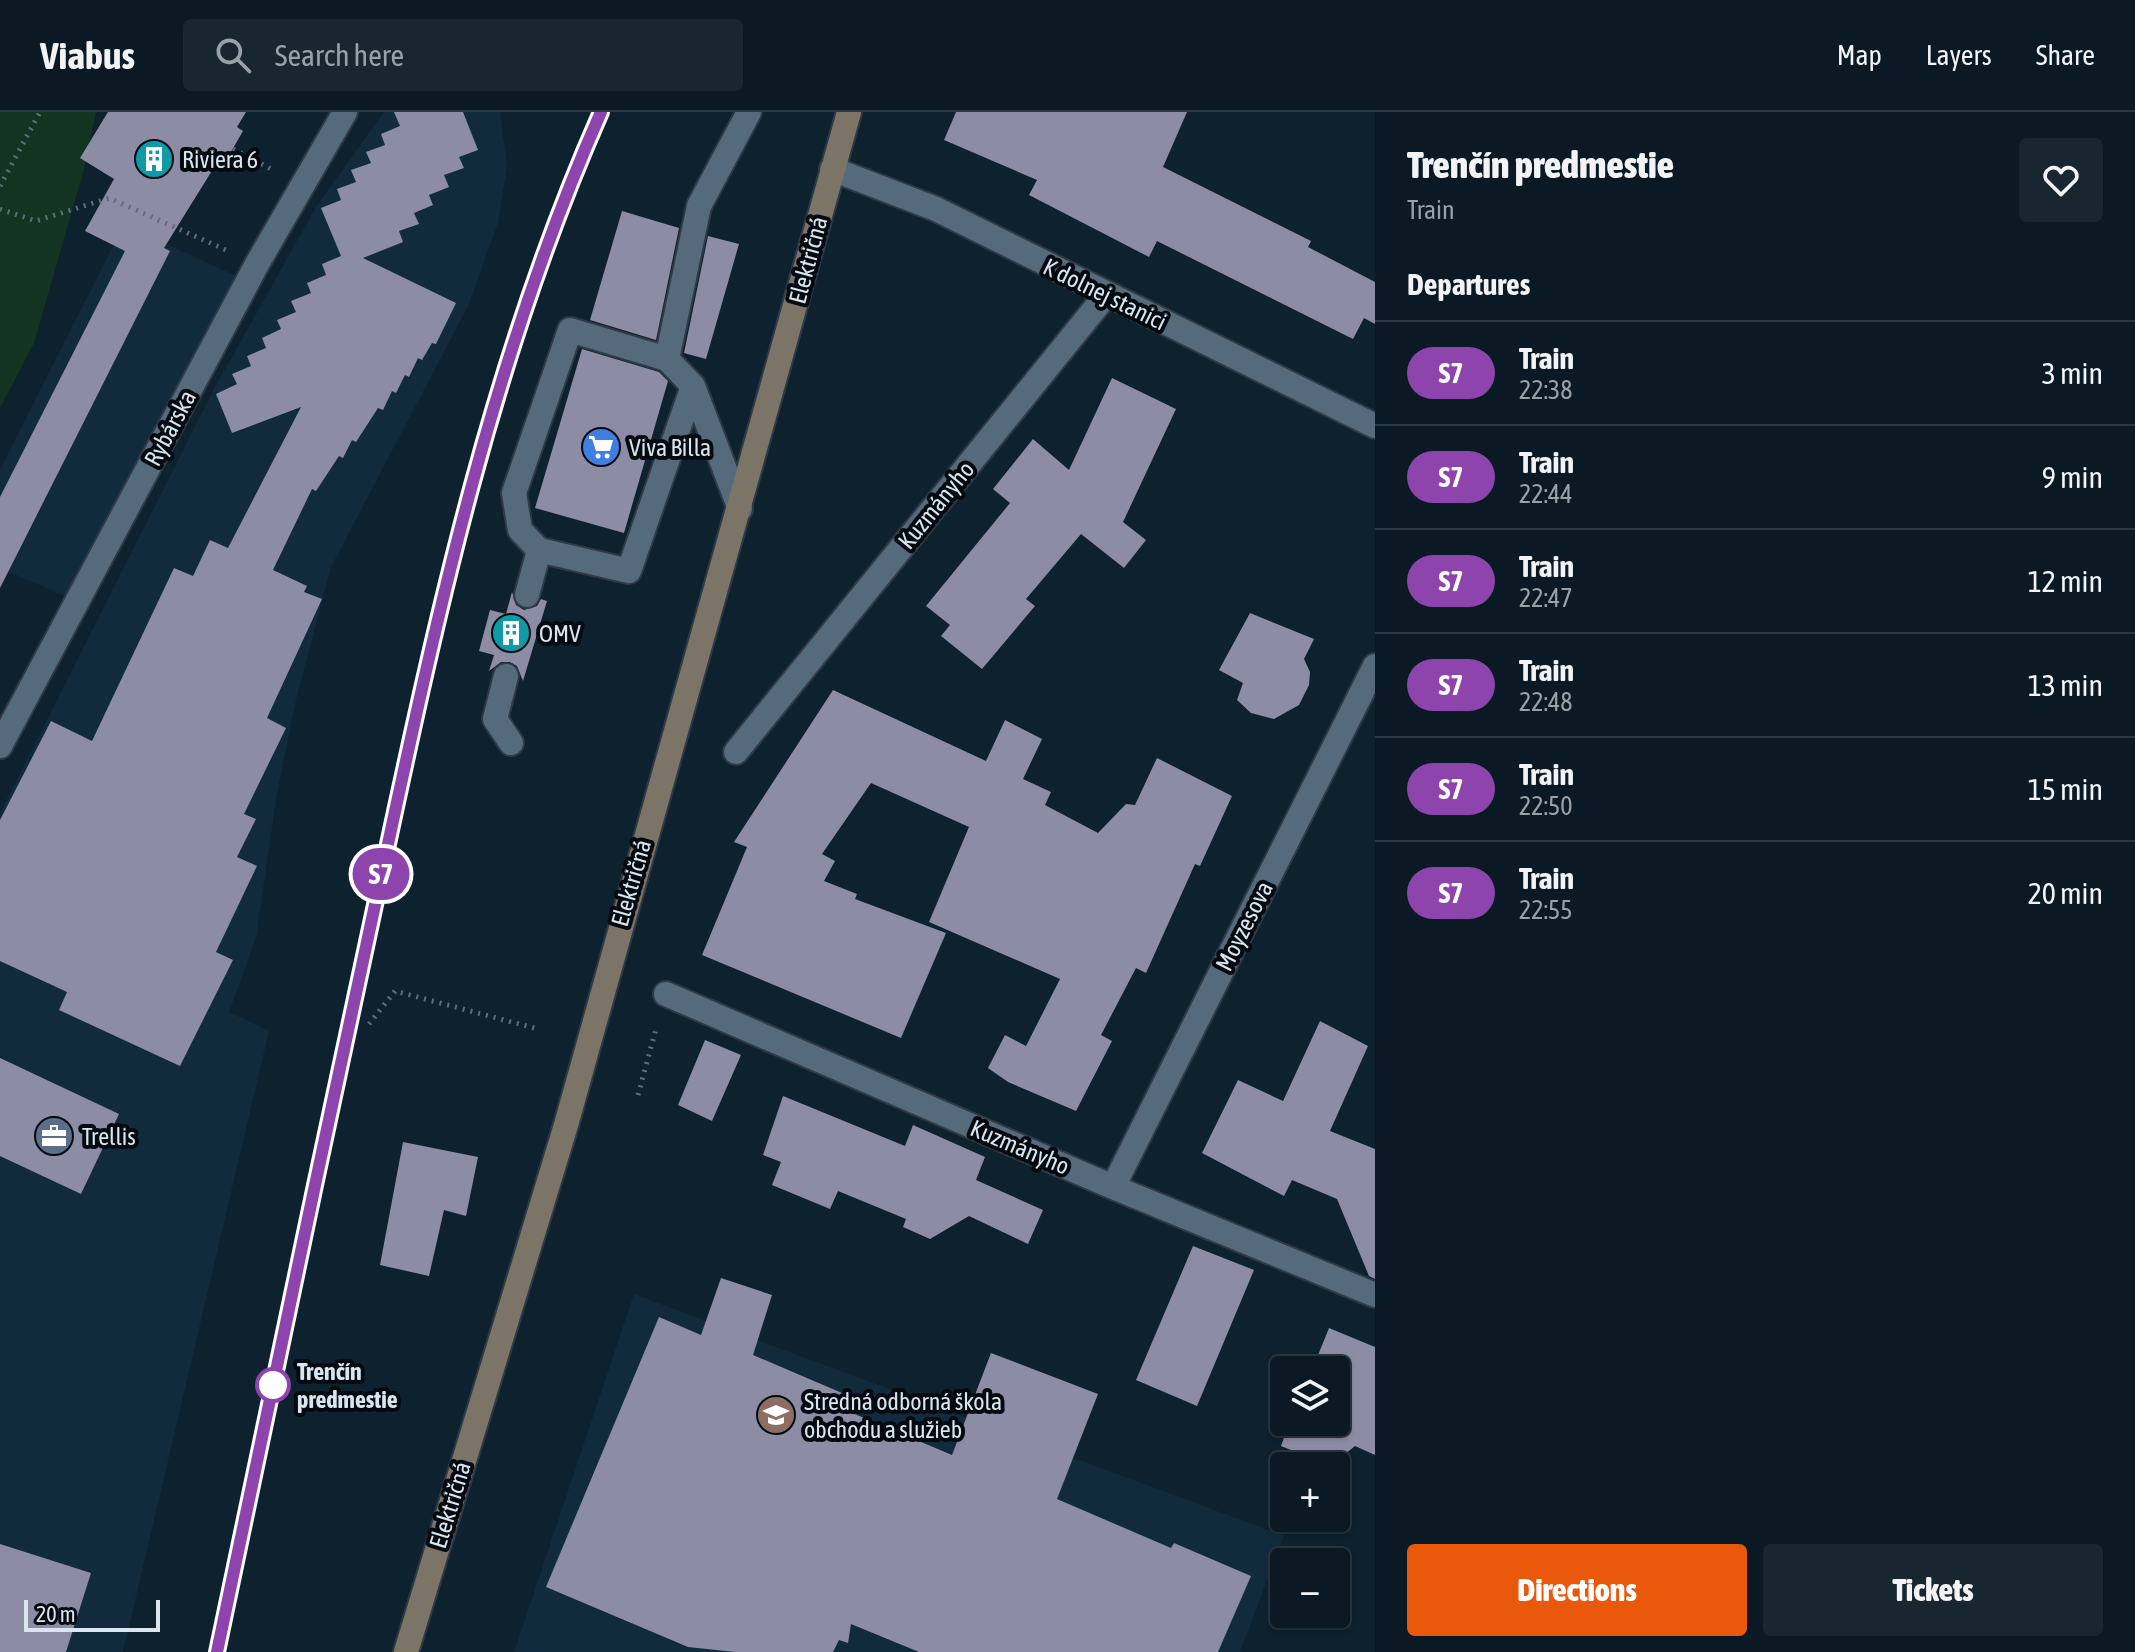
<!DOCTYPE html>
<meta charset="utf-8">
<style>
body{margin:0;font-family:"Asap Condensed",sans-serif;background:#182630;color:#f1f3f6;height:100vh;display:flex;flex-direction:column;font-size:30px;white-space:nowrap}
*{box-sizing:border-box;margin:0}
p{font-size:26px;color:#99a0a6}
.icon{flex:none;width:44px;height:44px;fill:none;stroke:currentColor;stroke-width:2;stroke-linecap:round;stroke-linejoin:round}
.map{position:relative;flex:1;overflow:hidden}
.sheet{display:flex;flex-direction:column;background:#0a1923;width:760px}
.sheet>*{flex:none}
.badge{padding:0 16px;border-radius:26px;font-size:28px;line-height:52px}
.fabs{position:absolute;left:1270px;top:1244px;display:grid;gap:16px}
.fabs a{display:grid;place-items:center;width:80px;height:80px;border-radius:8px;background:#0a1923;box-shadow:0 2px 6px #0004,0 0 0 2px #2a3841;font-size:40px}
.scale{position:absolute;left:24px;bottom:20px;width:136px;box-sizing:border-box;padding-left:8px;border:4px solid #dae6ef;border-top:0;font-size:22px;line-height:28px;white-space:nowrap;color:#dae6ef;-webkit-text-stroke:6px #040a10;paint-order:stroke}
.map>.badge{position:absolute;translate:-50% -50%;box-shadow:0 0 0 4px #fff}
h2{padding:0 32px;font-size:30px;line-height:72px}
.round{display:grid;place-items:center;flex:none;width:84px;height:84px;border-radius:8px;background:#182630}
.overview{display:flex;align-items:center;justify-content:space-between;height:136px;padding:0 32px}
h1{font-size:38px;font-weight:800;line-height:60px}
.cta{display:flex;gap:16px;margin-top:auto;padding:16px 32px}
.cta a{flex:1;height:92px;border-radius:8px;background:#ea580c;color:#fff;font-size:32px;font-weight:800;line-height:92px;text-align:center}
.cta a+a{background:#182630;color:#f1f3f6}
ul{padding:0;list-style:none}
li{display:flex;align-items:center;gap:24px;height:104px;padding:0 32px;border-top:2px solid #2a3841}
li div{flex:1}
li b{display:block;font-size:30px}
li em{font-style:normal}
li .badge{min-width:88px;font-weight:700;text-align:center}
header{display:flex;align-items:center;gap:48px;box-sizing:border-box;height:112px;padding:0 40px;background:#0a1923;border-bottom:2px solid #2a3841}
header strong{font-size:38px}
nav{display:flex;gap:44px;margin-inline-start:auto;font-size:28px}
.search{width:560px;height:72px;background:#182630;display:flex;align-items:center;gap:20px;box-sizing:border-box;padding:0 28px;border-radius:8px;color:#99a0a6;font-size:30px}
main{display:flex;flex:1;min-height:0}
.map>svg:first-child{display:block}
.built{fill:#112b3d}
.green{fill:#123420}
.building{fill:#8c8ca4}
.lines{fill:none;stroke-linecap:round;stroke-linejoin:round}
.service-casing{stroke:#303a46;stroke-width:28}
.minor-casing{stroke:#303a46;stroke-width:28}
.secondary-casing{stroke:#303a46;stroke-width:28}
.path{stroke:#5e6e7a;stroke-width:5;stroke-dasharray:2 6;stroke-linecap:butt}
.service{stroke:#556a7b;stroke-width:24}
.minor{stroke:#556a7b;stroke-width:24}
.secondary{stroke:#7b7467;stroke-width:24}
.rail{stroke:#7c8b96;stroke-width:6;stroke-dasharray:12 6;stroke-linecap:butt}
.line-casing{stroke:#fff;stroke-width:18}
.line{stroke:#8e44ad;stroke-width:12}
.stop-dot{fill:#fff;stroke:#8e44ad;stroke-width:4}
.labels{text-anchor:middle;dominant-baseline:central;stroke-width:8;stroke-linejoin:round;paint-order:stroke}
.poi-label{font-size:24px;fill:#dae6ef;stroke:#040a10;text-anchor:start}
.street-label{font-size:24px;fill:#dae6ef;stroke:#040a10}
.stop-label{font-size:24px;font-weight:bold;fill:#dae6ef;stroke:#040a10;text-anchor:start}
</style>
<header>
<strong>Viabus</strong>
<div class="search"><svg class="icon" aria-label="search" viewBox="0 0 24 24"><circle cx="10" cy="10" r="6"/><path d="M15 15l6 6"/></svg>Search here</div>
<nav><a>Map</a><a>Layers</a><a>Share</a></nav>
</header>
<main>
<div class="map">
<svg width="1375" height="1540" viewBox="0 0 1375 1540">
<rect width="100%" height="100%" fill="#0e212f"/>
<!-- built -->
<path class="built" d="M384,0h116l7,54 -9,57 -30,83 -137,261 -35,133 -19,93 -21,145 -27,74 40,19 -146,621h-123v-839l214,-424 102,-182z
M124,113l117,53 -164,323 -77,-33v-99z
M634,1182l650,242 -44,116h-726z"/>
<!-- green -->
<path class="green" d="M0,0h96l-12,57 -50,174 -34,65z"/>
<!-- building -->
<path class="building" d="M108,0h138l-9,15 6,4 -19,33 -6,-3 -54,87 6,3 -170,337v-91l125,-246 -40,-20 29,-52 -34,-21z
M394,0h69l15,38 -19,7 5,11 -20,7 5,12 -20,8 4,10 -19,8 5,11 -20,7 4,11 -40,16 93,45 -20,41 -4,-1 -10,17 -4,-2 -9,19 -4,-2 -9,18 -4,-2 -9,19 -5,-2 -22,34 -4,-2 -9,18 -4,-2 -23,35 -4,-2 -39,81 34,16 -3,6 18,7 -55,119 19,10 -42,86 12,5 -19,38 20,9 -41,86 17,8 -53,106 -121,-56 8,-18 -67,-31v-141l51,-99 41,20 82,-173 19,8 17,-36 18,8 73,-141 -69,26 -16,-39 21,-10 -5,-10 19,-8 -4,-10 19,-8 -4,-10 19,-9 -4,-9 19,-8 -5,-11 20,-8 -4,-10 19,-8 -4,-11 19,-8 -20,-48 20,-8 -4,-11 19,-7 -5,-12 20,-7 -5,-11 19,-7 -4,-11 19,-8z
M956,0h231l-24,55 148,74 -3,6 67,35v42l-11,-6 -11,21 -196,-98 -8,16 -120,-62 8,-15 -93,-40z
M622,99l57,17 -23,112 -66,-20z
M708,124l31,8 -33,115 -22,-6z
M582,237l77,23 9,9 -44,152 -89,-25z
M1112,266l64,31 -53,113 23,18 -22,28 -43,-34 -55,65 9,7 -53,63 -41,-33 9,-11 -24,-19 84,-103 -17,-14 40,-50 36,31z
M512,480l4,13 8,5 13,-4 4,-7 6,2 -24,80 -6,-15 -7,-4h-9l-12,9 5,-16 -15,-4 11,-41 16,4z
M1250,501l64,26 -10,20 6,13 -1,13 -10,20 -25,14 -23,-6 -14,-13 6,-17 -24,-13z
M833,578l153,71 19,-41 37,19 -19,40 28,13 -6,13 53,28 28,-29 9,1 22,-47 75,38 -32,70 -5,-2 -49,109 -10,-5 -35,67 11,6 -36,70 -68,-29 -20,-14 17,-33 21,11 34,-67 -131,-57 40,-95 -98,-44 -49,71 13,7 -11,20 33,13 -2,5 91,34 -45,105 -199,-83 45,-108 -13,-5z
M1320,909l48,25 -38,85 45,18v130l-6,-3 -32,-77 -45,-19 -8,16 -82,-43 36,-73 45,21z
M705,928l36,15 -29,66 -34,-16z
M0,946l119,56 -38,80 -81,-38z
M783,984l122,50 8,-21 72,32 -9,23 67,30 -15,34 -59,-28 -39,23 -27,-12 3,-8 -68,-28 -8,18 -58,-24 9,-23 -18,-7z
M403,1030l75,15 -12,59 -22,-6 -15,66 -49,-11z
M1193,1134l61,24 -57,136 -61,-26z
M721,1166l51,17 -19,60 103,44 -6,13 102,43 39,-102 107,41 -41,105 114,49 3,-5 77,33 -33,76h-299l-68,-28 -3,19 -9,-3 -6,12h-98l-47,-5 -142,-60 113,-270 42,18z
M1329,1216l46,19v108l-20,-9 -25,20 -49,-20 9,-24h46v-52h-24z
M0,1432l91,29 -25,79h-66z"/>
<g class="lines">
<defs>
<path id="service" d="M667,247l-97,-29 -56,163 6,37 19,20 90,21 64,-185
M740,397l-47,-123 -26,-27 32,-153 50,-94
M527,483l12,-45
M506,564l-11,43 16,24"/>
<path id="minor" d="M832,57l104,40 439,217
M0,634l257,-482 88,-152
M736,640l370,-457
M666,882l447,193 262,108
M1113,1075l262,-521"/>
<path id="secondary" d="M406,1540l160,-527 283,-1013"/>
</defs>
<!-- service casing -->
<use href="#service" class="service-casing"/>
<!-- minor casing -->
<use href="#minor" class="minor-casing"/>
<!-- secondary casing -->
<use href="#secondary" class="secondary-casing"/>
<!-- path -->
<path class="path" d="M233,37l40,21
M0,74l40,-74
M0,97l36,12 73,-23 117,52
M369,912l26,-33 143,38
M638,983l18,-66"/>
<!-- service -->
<use href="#service" class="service"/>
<!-- minor -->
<use href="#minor" class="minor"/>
<!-- secondary -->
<use href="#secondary" class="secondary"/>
<!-- rail -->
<path class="rail" d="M217,1540l227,-1068 61,-220 37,-107 59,-145"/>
</g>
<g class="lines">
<defs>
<path id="line" d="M217,1540c53,-255 107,-511 162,-766 57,-266 111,-523 222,-774"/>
</defs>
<!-- line casing -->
<use href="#line" class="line-casing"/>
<!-- line -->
<use href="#line" class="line"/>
</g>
<!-- icons -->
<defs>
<symbol id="building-disc" viewBox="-11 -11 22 22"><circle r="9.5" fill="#0f9aa8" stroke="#040a10"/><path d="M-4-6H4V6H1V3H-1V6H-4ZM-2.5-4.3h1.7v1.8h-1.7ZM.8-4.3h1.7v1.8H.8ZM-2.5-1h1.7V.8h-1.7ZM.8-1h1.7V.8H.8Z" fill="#fff"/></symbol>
<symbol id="supermarket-disc" viewBox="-11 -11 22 22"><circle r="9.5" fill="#3f7fe0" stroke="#040a10"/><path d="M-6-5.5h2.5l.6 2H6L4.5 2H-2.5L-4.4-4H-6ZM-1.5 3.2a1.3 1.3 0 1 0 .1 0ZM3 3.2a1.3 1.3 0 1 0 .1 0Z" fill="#fff"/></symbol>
<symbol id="office-disc" viewBox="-11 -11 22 22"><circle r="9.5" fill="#5c6f8a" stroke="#040a10"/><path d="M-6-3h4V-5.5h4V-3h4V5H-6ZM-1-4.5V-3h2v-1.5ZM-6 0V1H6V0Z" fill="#fff"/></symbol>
<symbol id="school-disc" viewBox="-11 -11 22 22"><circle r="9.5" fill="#8d6e63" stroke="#040a10"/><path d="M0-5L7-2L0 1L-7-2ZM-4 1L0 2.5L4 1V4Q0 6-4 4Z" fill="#fff"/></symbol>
</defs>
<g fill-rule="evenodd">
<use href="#building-disc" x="132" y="25" width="44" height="44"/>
<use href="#supermarket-disc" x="579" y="313" width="44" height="44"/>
<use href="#building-disc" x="489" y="499" width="44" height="44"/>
<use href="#office-disc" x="32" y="1002" width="44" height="44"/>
<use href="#school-disc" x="754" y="1281" width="44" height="44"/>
</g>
<!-- markers -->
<circle class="stop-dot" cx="273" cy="1273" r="16"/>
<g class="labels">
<!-- poi labels -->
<g class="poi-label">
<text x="182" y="47">Riviera 6</text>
<text x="629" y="335">Viva Billa</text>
<text x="539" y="521">OMV</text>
<text x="82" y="1024">Trellis</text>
<text x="804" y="1289">Stredná odborná škola<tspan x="804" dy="28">obchodu a služieb</tspan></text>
</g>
<!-- street labels -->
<g class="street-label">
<text transform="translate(808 148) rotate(-75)">Električná</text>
<text transform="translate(1105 182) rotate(26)">K dolnej stanici</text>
<text transform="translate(170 316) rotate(-62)">Rybárska</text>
<text transform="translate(936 393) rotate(-51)">Kuzmányho</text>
<text transform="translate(631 771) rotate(-74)">Električná</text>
<text transform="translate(1244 814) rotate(-63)">Moyzesova</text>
<text transform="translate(1020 1035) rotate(23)">Kuzmányho</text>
<text transform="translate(450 1393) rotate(-73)">Električná</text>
</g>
<!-- stop labels -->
<g class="stop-label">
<text x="297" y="1259">Trenčín<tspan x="297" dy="28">predmestie</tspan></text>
</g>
</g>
</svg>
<div class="fabs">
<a><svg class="icon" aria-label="layers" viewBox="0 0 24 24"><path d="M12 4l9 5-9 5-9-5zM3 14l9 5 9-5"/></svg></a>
<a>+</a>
<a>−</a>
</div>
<div class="scale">20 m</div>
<b class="badge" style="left:381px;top:762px;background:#8e44ad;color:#fff">S7</b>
</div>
<section class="sheet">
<div class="overview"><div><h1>Trenčín predmestie</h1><p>Train</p></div><a class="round"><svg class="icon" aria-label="heart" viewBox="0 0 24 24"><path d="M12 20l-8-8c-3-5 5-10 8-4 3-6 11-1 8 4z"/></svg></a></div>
<h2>Departures</h2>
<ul>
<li><span class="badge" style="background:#8e44ad;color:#fff">S7</span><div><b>Train</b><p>22:38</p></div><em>3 min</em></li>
<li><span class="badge" style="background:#8e44ad;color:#fff">S7</span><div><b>Train</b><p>22:44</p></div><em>9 min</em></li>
<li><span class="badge" style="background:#8e44ad;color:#fff">S7</span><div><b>Train</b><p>22:47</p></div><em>12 min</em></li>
<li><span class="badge" style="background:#8e44ad;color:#fff">S7</span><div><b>Train</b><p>22:48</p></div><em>13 min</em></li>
<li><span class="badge" style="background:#8e44ad;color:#fff">S7</span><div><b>Train</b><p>22:50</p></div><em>15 min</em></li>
<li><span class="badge" style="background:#8e44ad;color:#fff">S7</span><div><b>Train</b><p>22:55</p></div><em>20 min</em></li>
</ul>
<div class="cta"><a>Directions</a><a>Tickets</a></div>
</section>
</main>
